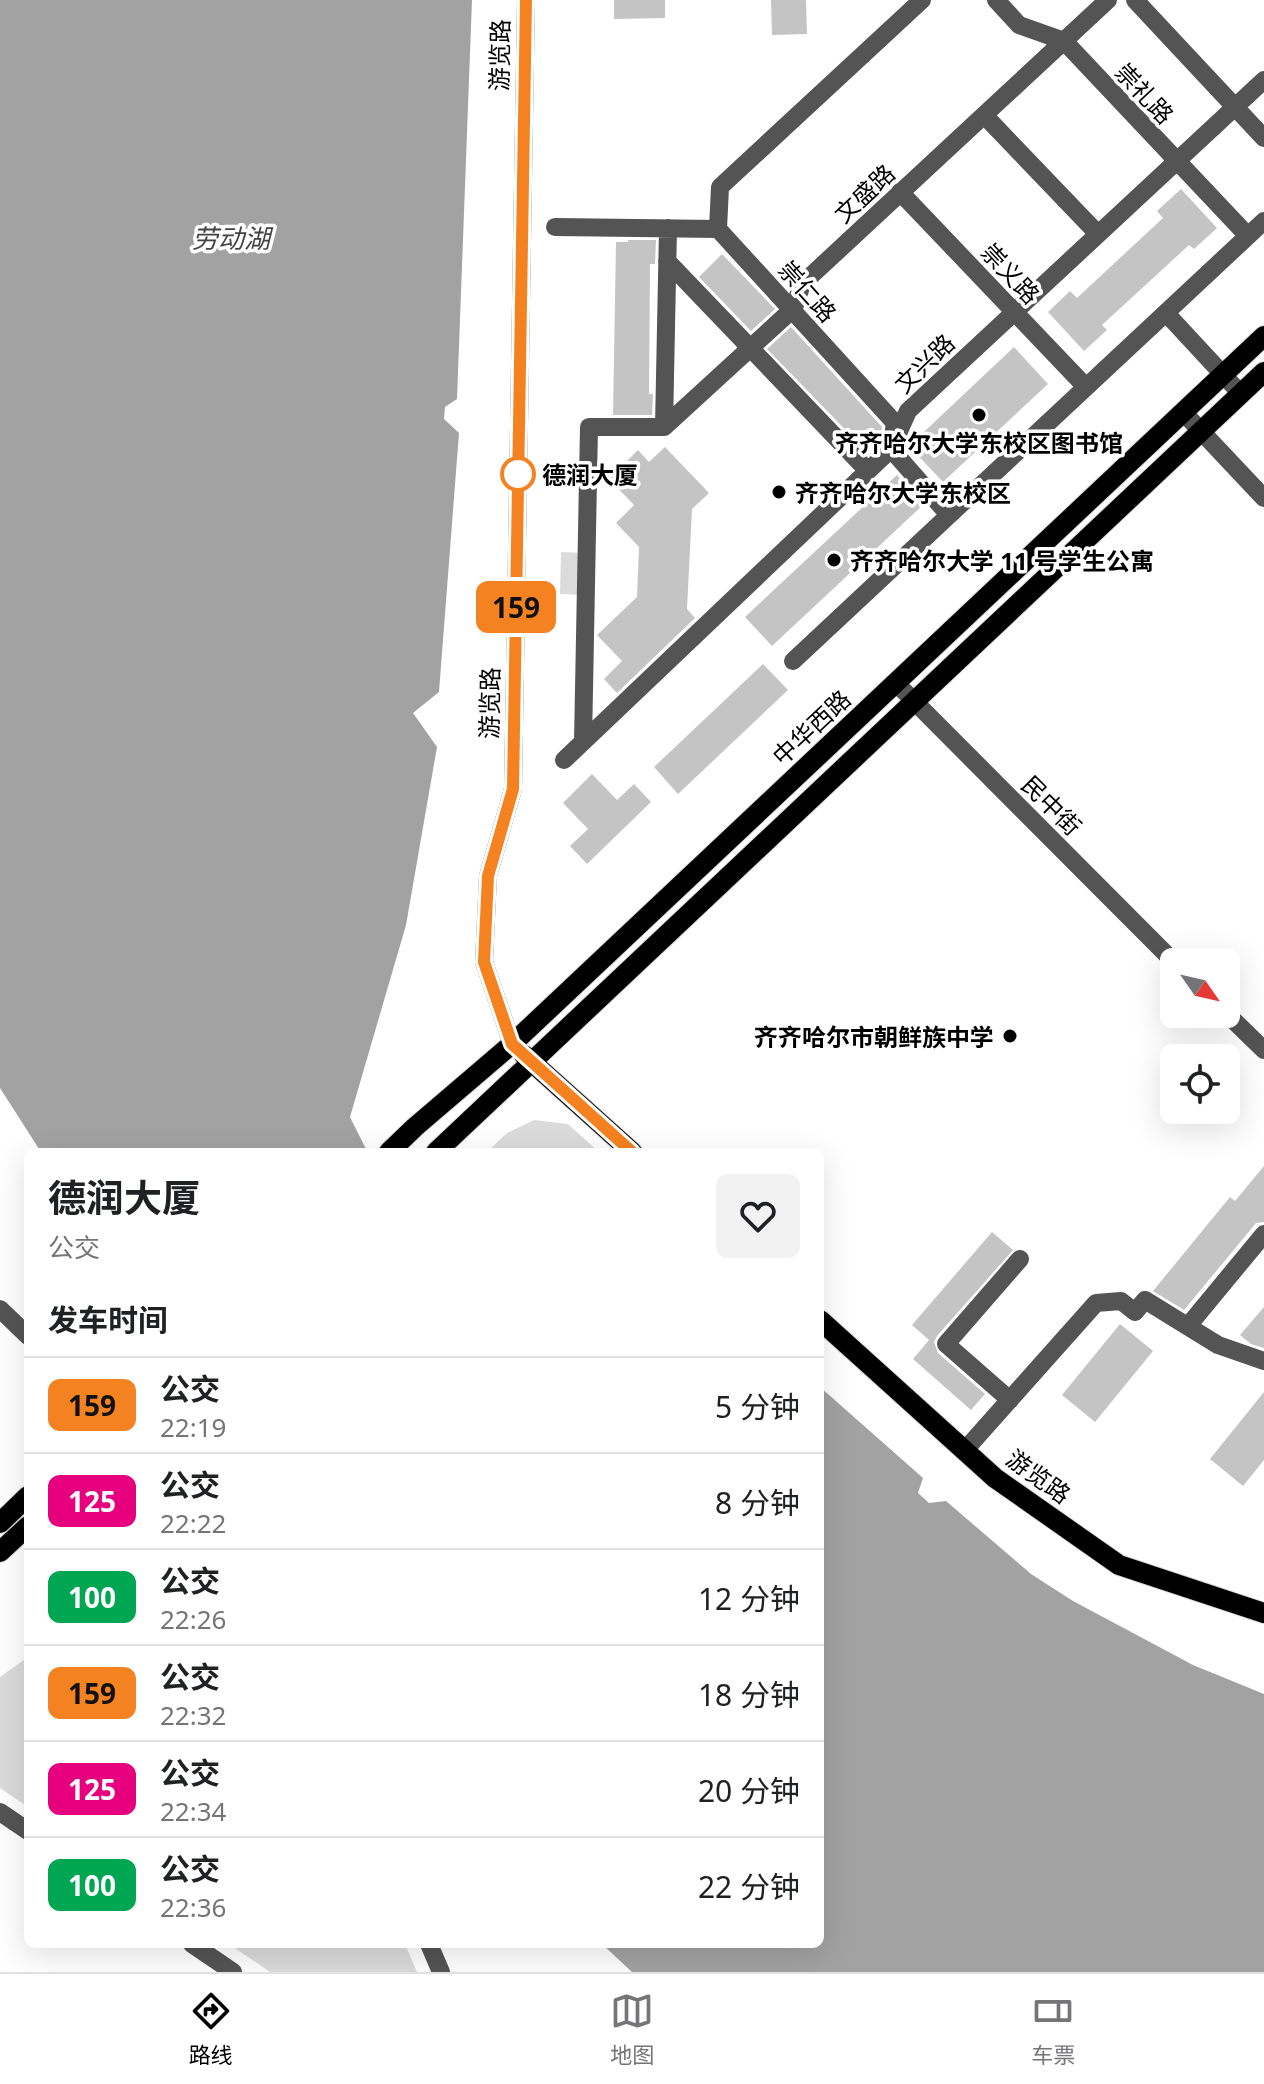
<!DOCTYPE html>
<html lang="zh">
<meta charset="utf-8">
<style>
body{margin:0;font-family:"Noto Sans","Noto Sans SC",sans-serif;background:#f2f2f2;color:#202124;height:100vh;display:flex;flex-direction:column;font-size:30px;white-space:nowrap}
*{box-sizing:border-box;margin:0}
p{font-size:26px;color:#757577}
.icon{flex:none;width:44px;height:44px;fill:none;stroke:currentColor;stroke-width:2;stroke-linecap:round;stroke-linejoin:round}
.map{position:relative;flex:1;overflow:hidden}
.drawer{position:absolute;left:24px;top:1148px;width:800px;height:800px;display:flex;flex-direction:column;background:#fff;border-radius:12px;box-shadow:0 8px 32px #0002}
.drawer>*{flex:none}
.badge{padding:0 16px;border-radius:12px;font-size:28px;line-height:52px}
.needle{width:52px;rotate:124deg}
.controls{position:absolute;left:1160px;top:948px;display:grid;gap:16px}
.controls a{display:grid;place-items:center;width:80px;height:80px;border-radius:12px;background:#fff;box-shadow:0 8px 32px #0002;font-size:40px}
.map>.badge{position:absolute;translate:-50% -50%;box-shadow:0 0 0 4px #fff}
h2{padding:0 24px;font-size:30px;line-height:72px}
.round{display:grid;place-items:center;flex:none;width:84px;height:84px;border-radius:12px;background:#f2f2f2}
.headline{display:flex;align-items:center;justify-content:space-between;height:136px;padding:0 24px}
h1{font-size:38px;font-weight:700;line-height:60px}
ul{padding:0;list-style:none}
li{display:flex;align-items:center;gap:24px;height:96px;padding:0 24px;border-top:2px solid #e0e0e0}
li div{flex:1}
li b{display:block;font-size:30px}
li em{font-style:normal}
li .badge{min-width:88px;font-weight:700;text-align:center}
.menu{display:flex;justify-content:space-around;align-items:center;height:112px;border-top:2px solid #e0e0e0;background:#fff;font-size:22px;color:#757577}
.menu a{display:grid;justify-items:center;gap:4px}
.menu .current{color:#000}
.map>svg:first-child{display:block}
.green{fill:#dbdbdb}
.water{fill:#a2a2a2}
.building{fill:#c4c4c4}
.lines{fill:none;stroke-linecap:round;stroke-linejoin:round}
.major-casing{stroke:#dbdbdb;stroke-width:22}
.minor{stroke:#545454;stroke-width:18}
.major{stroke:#000;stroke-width:20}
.line-casing{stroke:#fff;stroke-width:18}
.line{stroke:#f58220;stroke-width:12}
.poi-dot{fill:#000;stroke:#fff;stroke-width:3}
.stop-dot{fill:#fff;stroke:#f58220;stroke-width:4}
.labels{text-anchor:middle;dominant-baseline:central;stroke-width:7;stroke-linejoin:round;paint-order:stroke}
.street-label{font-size:24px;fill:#000;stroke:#fff}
.poi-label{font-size:24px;font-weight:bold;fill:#000;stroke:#fff;text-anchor:start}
.stop-label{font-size:24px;font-weight:bold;fill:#000;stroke:#fff;text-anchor:start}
.water-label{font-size:26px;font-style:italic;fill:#434343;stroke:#fff}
</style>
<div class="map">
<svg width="1264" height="1972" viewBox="0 0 1264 1972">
<rect width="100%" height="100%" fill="#fff"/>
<!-- green -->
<path class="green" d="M561,552l23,1 -1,42 -23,-1z
M534,1120l34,4 31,28h-112l20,-19z
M28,1657v150l-28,-19v-111z
M229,1944h176l12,28h-147z"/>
<!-- water -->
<path class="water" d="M0,0h472l-15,399 -12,8 -1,12 15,14 -20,259 -26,21 24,34 -31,178 -56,192 15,30 6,5h-330l-41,-64z
M820,1387l103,91 -5,15 11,10 17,-2 85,73 42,27 120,64 71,29v278h-632l-30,-28h218z"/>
<!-- building -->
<path class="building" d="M614,0h51v18l-51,1z
M771,0h35l1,34 -35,1z
M1181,189l36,39 -23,21 -5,-4 -87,80 5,5 -23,21 -36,-39 22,-21 7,7 86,-80 -6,-7z
M628,240h28l-1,24h-5l-1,130h4l-1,21h-39l3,-173h12z
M722,254l53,55 -24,22 -52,-54z
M791,327l91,100 -2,15 -12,11 -101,-104z
M1014,347l34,37 -105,98 -34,-36z
M665,447l44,46 -17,16 -5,100 8,9 -78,75 -13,-14 18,-18 -25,-26 40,-38 2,-50 -23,-24 18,-18 -25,-26 29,-29 11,12z
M897,475l27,29 -152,142 -27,-29z
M763,664l25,26 -110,104 -24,-27z
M592,774l25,26 17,-16 17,18 -64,62 -17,-18 18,-17 -25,-26z
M1264,1166v56l-8,1 -72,87 -31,-19 77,-94 5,4z
M992,1232l21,18 -76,86 -3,6 4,11 47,41 -14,16 -58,-51 16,-19 -17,-15z
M1264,1307v41l-13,-4 -11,-9z
M1120,1324l33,27 -58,71 -33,-27z
M1264,1392v68l-21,26 -33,-27z"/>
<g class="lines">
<defs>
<path id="major" d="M524,1055l108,97
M389,1152l26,-25 97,-83 752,-708
M436,1152l828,-780
M820,1320l175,158 124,87 145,48
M0,1523l28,-27
M0,1552l28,-26"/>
</defs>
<!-- major casing -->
<use href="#major" class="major-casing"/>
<!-- minor -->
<path class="minor" d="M996,0l23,25 45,16 184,195
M1135,0l129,138
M984,115l114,119
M900,192l186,195
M555,227l163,2 177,194 -4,26 58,66
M718,229l2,-42 202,-187
M667,261l201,210
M1166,313l75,81
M1183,412l81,86
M664,427l130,-119 8,-24 306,-284
M664,427l4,-199
M793,661l471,-440
M896,683l278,279
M583,742l6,-315h75
M564,760l327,-311 17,-38 356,-331
M1226,1013l38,37
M512,1044l-28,-82 4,-86 25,-87 13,-789
M0,1309l28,27
M1188,1326l76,-92
M1010,1400l-64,-56 74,-85
M965,1450l131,-147 25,-2 14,11 10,-12 73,45 46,16
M0,1812l28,19
M192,1944l41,28
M429,1944l12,28"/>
<!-- major -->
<use href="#major" class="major"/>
</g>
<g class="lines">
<defs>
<path id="line" d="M526,0l-13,789 -25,87 -4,86 28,82 120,108"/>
</defs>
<!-- line casing -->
<use href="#line" class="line-casing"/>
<!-- line -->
<use href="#line" class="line"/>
</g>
<!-- markers -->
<g class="poi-dot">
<circle cx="979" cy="415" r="8"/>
<circle cx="779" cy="492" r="8"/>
<circle cx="834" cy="560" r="8"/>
<circle cx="1010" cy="1036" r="8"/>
</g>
<circle class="stop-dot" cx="518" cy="474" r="16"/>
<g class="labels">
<!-- street labels -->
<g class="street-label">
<text transform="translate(499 55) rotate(-89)">游览路</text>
<text transform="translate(1145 93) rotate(47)">崇礼路</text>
<text transform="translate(864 193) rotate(-43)">文盛路</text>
<text transform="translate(1011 273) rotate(47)">崇义路</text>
<text transform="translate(808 291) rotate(48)">崇仁路</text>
<text transform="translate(924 363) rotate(-44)">文兴路</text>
<text transform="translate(489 703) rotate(-89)">游览路</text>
<text transform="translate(811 727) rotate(-43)">中华西路</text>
<text transform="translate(1052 805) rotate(45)">民中街</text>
<text transform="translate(1039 1476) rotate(36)">游览路</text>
</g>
<!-- poi labels -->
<g class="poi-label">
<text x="979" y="442" text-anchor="middle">齐齐哈尔大学东校区图书馆</text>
<text x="795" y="492">齐齐哈尔大学东校区</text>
<text x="850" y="560">齐齐哈尔大学 11 号学生公寓</text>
<text x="994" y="1036" text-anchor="end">齐齐哈尔市朝鲜族中学</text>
</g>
<!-- stop labels -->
<g class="stop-label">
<text x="542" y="474">德润大厦</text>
</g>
<!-- water labels -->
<g class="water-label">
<text x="231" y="238">劳动湖</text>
</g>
</g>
</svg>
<div class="controls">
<a><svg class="needle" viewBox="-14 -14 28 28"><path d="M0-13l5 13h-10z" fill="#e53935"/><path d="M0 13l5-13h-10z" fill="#757577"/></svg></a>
<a><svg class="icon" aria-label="locate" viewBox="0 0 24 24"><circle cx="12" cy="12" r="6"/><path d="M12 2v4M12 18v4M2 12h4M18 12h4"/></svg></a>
</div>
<b class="badge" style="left:516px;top:607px;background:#f58220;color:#111">159</b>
<section class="drawer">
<div class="headline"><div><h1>德润大厦</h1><p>公交</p></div><a class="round"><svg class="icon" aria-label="heart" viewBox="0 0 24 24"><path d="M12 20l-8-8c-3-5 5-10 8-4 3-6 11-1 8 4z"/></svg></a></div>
<h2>发车时间</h2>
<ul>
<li><span class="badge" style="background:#f58220;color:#111">159</span><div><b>公交</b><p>22:19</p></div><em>5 分钟</em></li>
<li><span class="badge" style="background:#e6007e;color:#fff">125</span><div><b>公交</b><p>22:22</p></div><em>8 分钟</em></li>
<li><span class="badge" style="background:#00a651;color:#fff">100</span><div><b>公交</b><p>22:26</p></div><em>12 分钟</em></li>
<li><span class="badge" style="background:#f58220;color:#111">159</span><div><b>公交</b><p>22:32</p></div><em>18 分钟</em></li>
<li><span class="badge" style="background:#e6007e;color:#fff">125</span><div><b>公交</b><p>22:34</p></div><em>20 分钟</em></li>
<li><span class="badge" style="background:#00a651;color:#fff">100</span><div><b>公交</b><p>22:36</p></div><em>22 分钟</em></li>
</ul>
</section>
</div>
<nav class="menu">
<a class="current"><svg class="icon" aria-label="directions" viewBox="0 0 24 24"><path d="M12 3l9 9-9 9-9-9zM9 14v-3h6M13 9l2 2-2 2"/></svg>路线</a>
<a><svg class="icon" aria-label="map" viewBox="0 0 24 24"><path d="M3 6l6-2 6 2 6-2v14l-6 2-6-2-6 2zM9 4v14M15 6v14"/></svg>地图</a>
<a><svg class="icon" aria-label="tickets" viewBox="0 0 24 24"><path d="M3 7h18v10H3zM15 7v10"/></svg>车票</a>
</nav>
